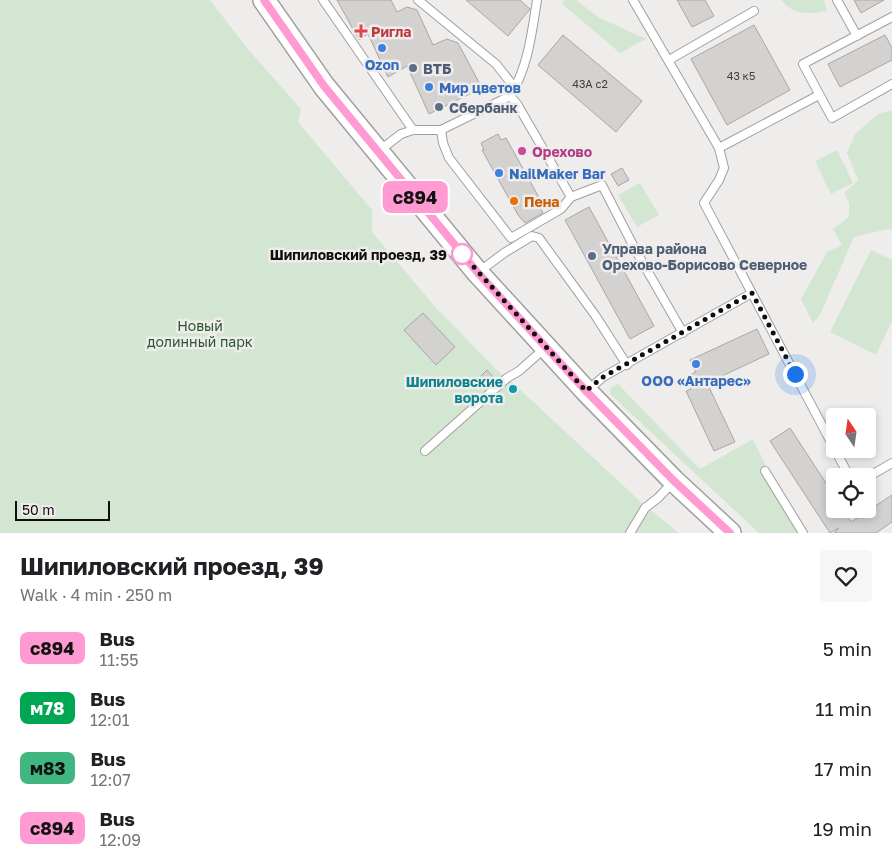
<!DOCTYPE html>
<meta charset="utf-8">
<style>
body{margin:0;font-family:"Golos Text",sans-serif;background:#f6f6f6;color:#202124;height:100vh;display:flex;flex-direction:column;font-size:19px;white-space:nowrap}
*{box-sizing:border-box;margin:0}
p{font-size:16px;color:#757577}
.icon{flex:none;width:28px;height:28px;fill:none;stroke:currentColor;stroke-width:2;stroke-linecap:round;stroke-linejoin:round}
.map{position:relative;height:533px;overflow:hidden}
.side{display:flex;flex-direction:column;background:#fff;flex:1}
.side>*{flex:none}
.badge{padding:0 10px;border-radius:8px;font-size:18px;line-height:32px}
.needle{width:32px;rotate:347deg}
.controls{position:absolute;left:826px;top:408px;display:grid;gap:10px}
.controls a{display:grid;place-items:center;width:50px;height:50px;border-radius:5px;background:#fff;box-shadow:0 2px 8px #0003;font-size:25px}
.scale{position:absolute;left:15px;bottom:12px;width:95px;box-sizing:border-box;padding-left:5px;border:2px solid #100f0e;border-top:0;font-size:14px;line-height:18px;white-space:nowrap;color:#100f0e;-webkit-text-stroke:4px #efedeb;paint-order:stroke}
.you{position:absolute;width:25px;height:25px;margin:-12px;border:4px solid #fff;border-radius:50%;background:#1a73e8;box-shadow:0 0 0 8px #1a73e833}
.map>.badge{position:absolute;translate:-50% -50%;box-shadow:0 0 0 2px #fff}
.round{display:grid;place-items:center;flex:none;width:52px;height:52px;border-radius:5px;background:#f6f6f6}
.headline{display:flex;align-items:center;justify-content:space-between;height:85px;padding:0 20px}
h1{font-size:24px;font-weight:700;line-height:38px}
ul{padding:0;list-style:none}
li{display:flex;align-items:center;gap:15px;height:60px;padding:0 20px}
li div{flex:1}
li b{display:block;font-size:19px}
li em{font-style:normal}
li .badge{min-width:55px;font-weight:700;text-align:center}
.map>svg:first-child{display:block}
.green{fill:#d2e6d2}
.building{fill:#d4d2d0;stroke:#a9a7a5}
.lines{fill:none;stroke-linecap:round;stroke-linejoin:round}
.lane-casing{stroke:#a19f9d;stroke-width:10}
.secondary-casing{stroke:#a19f9d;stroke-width:24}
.lane{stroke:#fff;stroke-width:8}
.secondary{stroke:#fff;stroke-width:21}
.line-casing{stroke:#fff;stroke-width:11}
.line{stroke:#ff9ad2;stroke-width:8}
.walk{stroke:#100f0e;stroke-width:5;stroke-dasharray:0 9}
.health-dot{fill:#e0444e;stroke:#efedeb;stroke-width:2}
.shop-dot{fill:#3f7fe0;stroke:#efedeb;stroke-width:2}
.service-dot{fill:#5c6f8a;stroke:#efedeb;stroke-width:2}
.hotel-dot{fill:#d1479c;stroke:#efedeb;stroke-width:2}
.food-dot{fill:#e8710a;stroke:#efedeb;stroke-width:2}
.stop-dot{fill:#fff;stroke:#ff9ad2;stroke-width:2.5}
.culture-dot{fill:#0f9aa8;stroke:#efedeb;stroke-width:2}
.labels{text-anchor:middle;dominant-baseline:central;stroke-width:5;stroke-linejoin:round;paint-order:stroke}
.number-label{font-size:11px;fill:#41403e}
.health-label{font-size:14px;font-weight:bold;fill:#be3a42;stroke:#efedeb;text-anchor:start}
.shop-label{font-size:14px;font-weight:bold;fill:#366cbe;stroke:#efedeb}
.service-label{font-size:14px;font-weight:bold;fill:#4e5e75;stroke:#efedeb;text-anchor:start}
.hotel-label{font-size:14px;font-weight:bold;fill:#b23c85;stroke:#efedeb;text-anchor:start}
.food-label{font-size:14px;font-weight:bold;fill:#c56008;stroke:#efedeb;text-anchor:start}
.stop-label{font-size:14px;font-weight:bold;fill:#100f0e;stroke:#efedeb;text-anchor:end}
.park-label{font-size:14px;fill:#29572d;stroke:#efedeb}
.culture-label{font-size:14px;font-weight:bold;fill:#0d838f;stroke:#efedeb;text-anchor:end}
</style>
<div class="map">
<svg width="892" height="533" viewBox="0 0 892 533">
<rect width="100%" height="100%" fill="#efedeb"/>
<!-- green -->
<path class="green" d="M0,0h210l37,48 54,61 -3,13 74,88v22l65,77 66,67 10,7 130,121 36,29h-679z
M565,0h11l22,17 48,22 -26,14 -58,-49z
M781,0h43l3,11c-19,3 -33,5 -46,-11z
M892,110v120l-4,-1 -34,8 -34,78 -7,8 -12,-24 26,-47 15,-7 -9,-16 16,-12v-14l-5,-10 14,-13 -11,-27 8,-19 23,-20z
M837,150l16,33 -22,11 -16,-33z
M640,183l19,32 -22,12 -19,-32z
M871,250l21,10v61l-16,34 -46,-23z
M618,384l82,85 53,-30 16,33 39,61h-49l-149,-139 1,-7z"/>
<!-- building -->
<path class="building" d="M337,0h54l6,12 10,-5 10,3 16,35 14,-6 11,4 24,45 -53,26 -22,-48 -19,11 -20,-43 -9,6z
M466,0h54l10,9 -22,27z
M677,0h28l9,16 -22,11z
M854,0h30l-23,13z
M754,25l36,65 -63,35 -36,-66z
M563,35l79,66 -26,31 -78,-67z
M885,35l7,13v12l-52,27 -12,-23z
M498,134l3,6 5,-2 35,63 -3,2 5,10 -18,10 -7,-8 -36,-65h2l-3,-7z
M622,168l7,12 -11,6 -7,-12z
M589,207l65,119 -24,13 -65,-119z
M423,313l32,34 -19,18 -32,-35z
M757,329l12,25 -62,29 28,59 -21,9 -28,-60 5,-2 -6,-12 11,-5 -6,-12z
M487,370l7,8 -8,7 -7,-7z
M790,428l45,69v12h8l8,13 41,-27v27l-16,11h-42l5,-5 -9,5 -60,-92z"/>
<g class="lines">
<defs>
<path id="lane" d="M323,0l90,130
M418,0l78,64 19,24
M633,0l86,148 5,20 -5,12 -15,23 145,273
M837,0l20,36
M892,17l-89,47 29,54 60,-34
M669,60l85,-49
M441,130l2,13 6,15 62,80 50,-29 10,-12 -54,-93 -7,-8
M719,148l100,-53
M379,151l22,-17 12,-4h28l69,-34c18,-28 22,-64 27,-96
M571,197l31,-12 34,66 47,82
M480,271l24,-18 28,-17 7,2 56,77 32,50
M587,391l16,-14 149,-84
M425,451l82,-73 12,-7 26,-23
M765,471l38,62
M868,477l24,-14
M630,533l15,-25 13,-10 15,-16"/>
<path id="secondary" d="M264,0l60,86 154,187 108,118 88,90 56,52"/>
</defs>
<!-- lane casing -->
<use href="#lane" class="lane-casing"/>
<!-- secondary casing -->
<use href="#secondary" class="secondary-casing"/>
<!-- lane -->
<use href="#lane" class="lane"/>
<!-- secondary -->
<use href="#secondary" class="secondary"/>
</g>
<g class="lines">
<defs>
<path id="line" d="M264,0l60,86 154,187 108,118 88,90 56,52"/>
</defs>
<!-- line casing -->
<use href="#line" class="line-casing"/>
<!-- line -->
<use href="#line" class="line"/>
<!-- walk -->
<path class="walk" d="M462,254l124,137 17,-14 149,-84 43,81"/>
</g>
<!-- markers -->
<path class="health-dot" d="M358.5 23.5h5v5h5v5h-5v5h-5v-5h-5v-5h5z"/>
<g class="shop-dot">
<circle cx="382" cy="48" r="5"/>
<circle cx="429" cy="87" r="5"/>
<circle cx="499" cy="173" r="5"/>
<circle cx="696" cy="364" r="5"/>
</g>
<g class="service-dot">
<circle cx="413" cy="68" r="5"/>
<circle cx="439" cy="107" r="5"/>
<circle cx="592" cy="256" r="5"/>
</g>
<circle class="hotel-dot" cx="522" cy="151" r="5"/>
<circle class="food-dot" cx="514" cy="201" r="5"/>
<circle class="stop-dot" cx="462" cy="254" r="10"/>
<circle class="culture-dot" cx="513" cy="389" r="5"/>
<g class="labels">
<!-- number labels -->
<g class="number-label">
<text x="741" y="75">43 к5</text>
<text x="590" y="83">43А с2</text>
</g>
<!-- health labels -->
<g class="health-label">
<text x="371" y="31">Ригла</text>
</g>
<!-- shop labels -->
<g class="shop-label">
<text x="382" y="64">Ozon</text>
<text x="439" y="87" text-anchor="start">Мир цветов</text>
<text x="509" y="173" text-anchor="start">NailMaker Bar</text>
<text x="696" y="380">ООО «Антарес»</text>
</g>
<!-- service labels -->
<g class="service-label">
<text x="423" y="68">ВТБ</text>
<text x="449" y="107">Сбербанк</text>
<text x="602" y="248">Управа района<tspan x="602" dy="16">Орехово-Борисово Северное</tspan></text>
</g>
<!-- hotel labels -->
<g class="hotel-label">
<text x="532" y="151">Орехово</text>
</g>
<!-- food labels -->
<g class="food-label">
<text x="524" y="201">Пена</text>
</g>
<!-- stop labels -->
<g class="stop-label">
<text x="447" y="254">Шипиловский проезд, 39</text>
</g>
<!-- park labels -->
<g class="park-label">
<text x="200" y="325">Новый<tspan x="200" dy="16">долинный парк</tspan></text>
</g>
<!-- culture labels -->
<g class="culture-label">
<text x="503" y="381">Шипиловские<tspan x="503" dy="16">ворота</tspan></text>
</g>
</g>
</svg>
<div class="controls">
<a><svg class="needle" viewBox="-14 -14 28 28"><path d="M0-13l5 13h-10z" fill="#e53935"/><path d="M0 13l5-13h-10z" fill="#757577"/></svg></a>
<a><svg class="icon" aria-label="locate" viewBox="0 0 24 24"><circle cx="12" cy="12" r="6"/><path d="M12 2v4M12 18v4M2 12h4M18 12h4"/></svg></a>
</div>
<div class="scale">50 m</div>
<div class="you" style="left:795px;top:374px"></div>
<b class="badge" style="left:415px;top:197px;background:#ff9ad2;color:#111">с894</b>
</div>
<section class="side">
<div class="headline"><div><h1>Шипиловский проезд, 39</h1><p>Walk · 4 min · 250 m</p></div><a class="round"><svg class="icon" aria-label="heart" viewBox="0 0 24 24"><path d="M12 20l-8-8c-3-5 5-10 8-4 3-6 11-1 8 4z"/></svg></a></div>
<ul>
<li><span class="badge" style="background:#ff9ad2;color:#111">с894</span><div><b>Bus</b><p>11:55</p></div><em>5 min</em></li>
<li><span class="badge" style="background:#00a651;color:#fff">м78</span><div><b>Bus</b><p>12:01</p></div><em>11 min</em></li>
<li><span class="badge" style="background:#40b781;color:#111">м83</span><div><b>Bus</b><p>12:07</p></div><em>17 min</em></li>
<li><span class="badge" style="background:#ff9ad2;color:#111">с894</span><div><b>Bus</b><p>12:09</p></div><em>19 min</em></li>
</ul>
</section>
